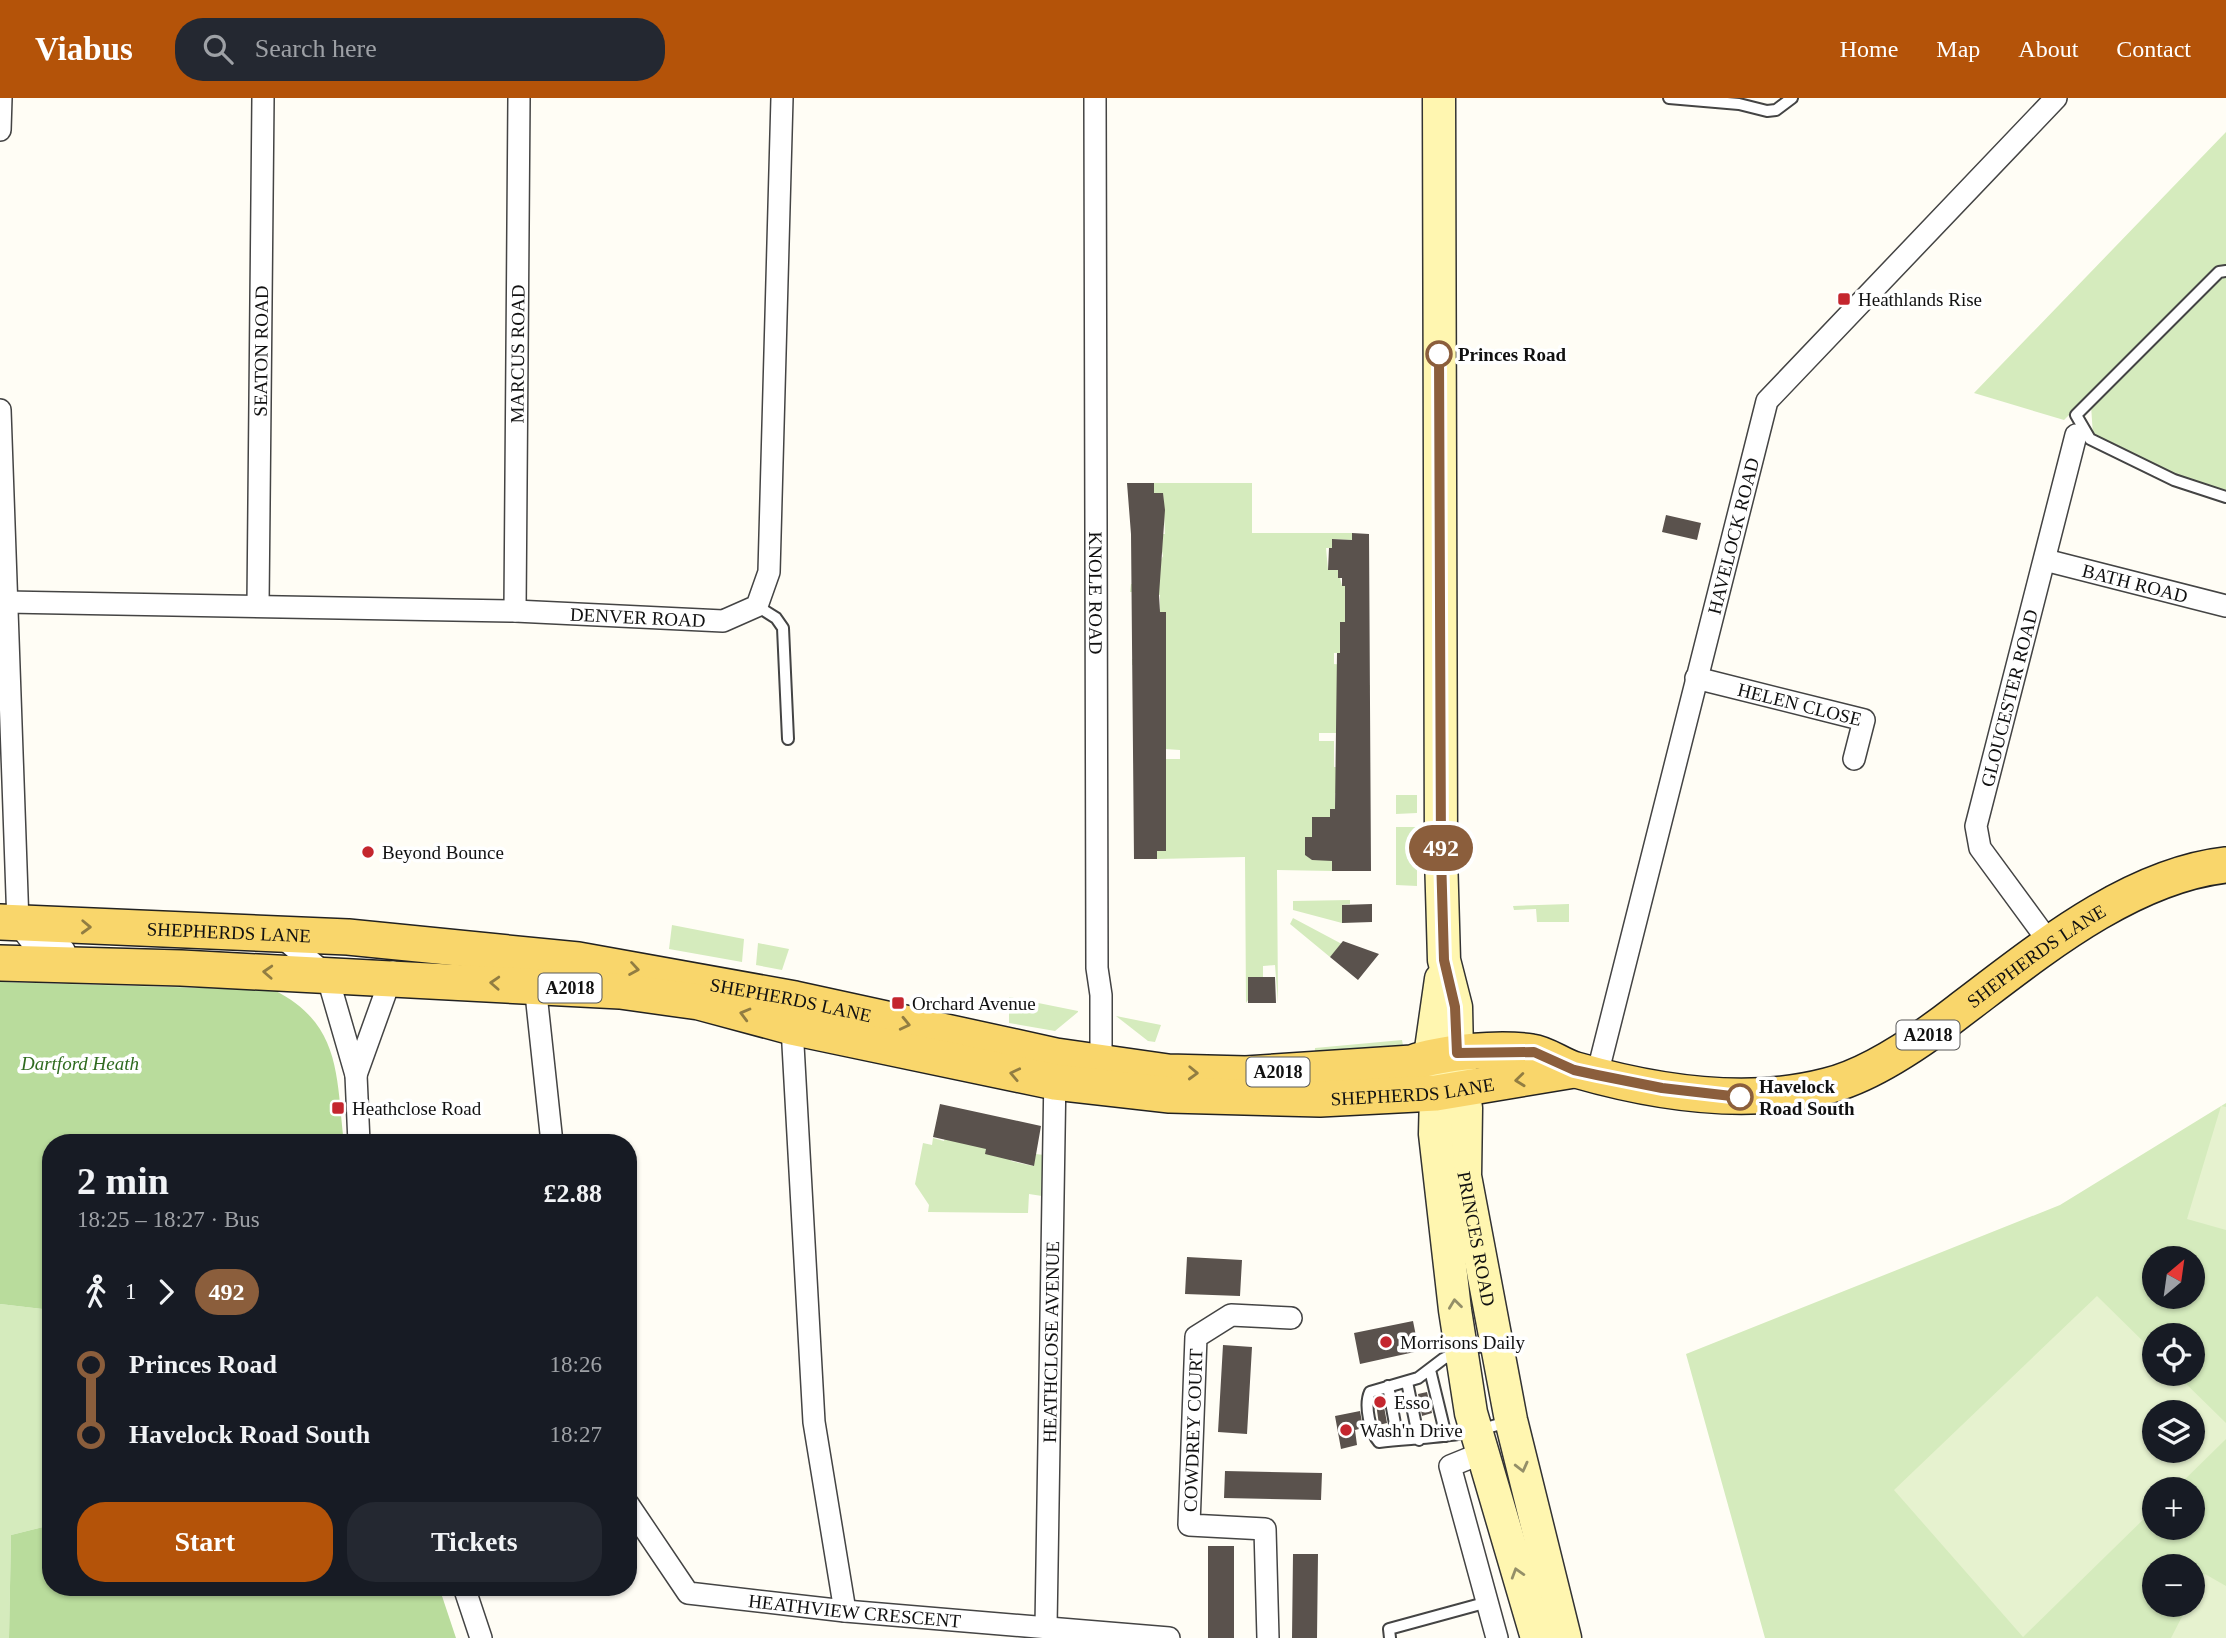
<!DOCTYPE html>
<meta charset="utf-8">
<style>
body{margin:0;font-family:"Times New Roman",serif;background:#242831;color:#f1f3f6;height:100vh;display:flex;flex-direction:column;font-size:26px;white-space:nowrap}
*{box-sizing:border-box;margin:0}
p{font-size:23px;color:#9ea1a6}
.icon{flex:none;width:38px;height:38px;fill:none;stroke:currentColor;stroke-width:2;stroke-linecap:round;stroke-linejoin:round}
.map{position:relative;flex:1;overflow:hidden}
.drawer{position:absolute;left:42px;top:1036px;width:595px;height:462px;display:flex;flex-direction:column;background:#171b24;border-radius:28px;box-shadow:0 2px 5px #0004}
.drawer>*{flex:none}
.badge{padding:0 14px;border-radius:23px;font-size:24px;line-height:46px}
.needle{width:46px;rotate:29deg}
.buttons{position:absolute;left:2142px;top:1148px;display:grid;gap:14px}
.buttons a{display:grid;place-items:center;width:63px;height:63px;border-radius:50%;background:#171b24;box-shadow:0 2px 5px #0004;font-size:35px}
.map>.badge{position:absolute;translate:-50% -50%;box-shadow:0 0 0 4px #fff}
.legs{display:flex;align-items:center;gap:10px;height:77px;padding:0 35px;font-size:23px}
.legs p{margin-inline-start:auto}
.headline{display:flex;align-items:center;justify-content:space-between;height:119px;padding:0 35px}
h1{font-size:38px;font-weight:800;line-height:52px}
.action{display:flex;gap:14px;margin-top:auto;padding:14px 35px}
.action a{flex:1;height:80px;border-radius:28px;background:#b45309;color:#fff;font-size:28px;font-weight:800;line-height:80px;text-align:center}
.action a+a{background:#242831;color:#f1f3f6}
ul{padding:0 35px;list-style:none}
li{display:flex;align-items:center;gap:24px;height:70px;font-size:26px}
li i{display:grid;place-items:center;width:10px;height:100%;margin:0 9px;background:currentColor}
li i::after{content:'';width:18px;height:18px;margin:-9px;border:5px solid;border-radius:50%;background:#171b24}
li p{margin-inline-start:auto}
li:first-child i{background:linear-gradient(#0000 50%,currentColor 0)}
li:last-child i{background:linear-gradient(currentColor 50%,#0000 0)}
header{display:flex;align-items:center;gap:42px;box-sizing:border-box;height:98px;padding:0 35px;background:#b45309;color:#fff}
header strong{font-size:33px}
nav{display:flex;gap:38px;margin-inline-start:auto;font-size:24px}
.search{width:490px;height:63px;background:#242831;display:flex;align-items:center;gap:18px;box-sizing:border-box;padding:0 24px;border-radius:28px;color:#9ea1a6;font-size:26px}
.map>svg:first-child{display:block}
.green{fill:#d5ebbd;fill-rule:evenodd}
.forest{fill:#b9dc9c}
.pitch{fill:#e6f2cf;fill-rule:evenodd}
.building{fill:#5a524d}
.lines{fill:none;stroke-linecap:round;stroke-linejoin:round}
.service-casing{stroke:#444;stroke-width:14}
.minor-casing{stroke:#444;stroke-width:24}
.secondary-casing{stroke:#333;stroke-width:35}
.primary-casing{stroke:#222;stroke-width:38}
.service{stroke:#fff;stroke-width:10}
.minor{stroke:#fff;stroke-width:21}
.secondary{stroke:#fff6b0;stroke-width:32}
.primary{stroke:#f9d66b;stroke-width:35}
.oneway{stroke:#917d42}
.oneway2{stroke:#948f68}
.line-1-casing{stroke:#fff;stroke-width:16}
.line-1{stroke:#8b5e3c;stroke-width:10}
.poi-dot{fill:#c4262e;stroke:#fff;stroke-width:2.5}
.stop-1-dot{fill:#fff;stroke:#8b5e3c;stroke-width:3.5}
.labels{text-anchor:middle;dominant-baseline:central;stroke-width:7;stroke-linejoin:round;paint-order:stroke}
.shield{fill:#fff;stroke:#585858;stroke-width:2}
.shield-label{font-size:18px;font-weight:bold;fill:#111}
.poi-label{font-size:19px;fill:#111;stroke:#fff;text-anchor:start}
.street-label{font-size:19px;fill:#111;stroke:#fff}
.stop-label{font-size:19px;font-weight:bold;fill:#111;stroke:#fff;text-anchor:start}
.park-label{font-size:19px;font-style:italic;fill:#2f6b1f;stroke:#fff}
</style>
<header>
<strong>Viabus</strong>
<div class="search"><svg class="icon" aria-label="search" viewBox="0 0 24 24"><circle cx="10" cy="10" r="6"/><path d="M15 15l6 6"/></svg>Search here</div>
<nav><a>Home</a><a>Map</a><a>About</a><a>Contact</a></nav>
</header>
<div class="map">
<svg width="2226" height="1540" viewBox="0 0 2226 1540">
<rect width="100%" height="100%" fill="#fffdf5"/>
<!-- green -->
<path class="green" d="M2226,34v133l-7,1 -155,154 -90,-27z
M2226,177v219l-50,-17 -83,-41 -2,-31 130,-129z
M1154,385h98v50h100v7l-20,-1v9h-6l2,22h10l4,16h3v36h-5v9l29,1 -29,6v15h-6v11l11,1v20h25v5l-25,43h-26v8h15v26h12l2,26h-13v16h-5v8l-18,1v19h-7v17l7,6 20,-6v17l-55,-1 1,133 -3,-38 -12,1v11l-17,26 -1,-146 -88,2v-8h9v-92h14v-9l-15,-1 -20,-84h-13v-6l34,-1v-45h-19v-3l13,-1v-14h-5v-4l-25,1 1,-8h17l15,-28 -3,-14 -29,-8h34l-2,-41h-9z
M1396,697h21v18l-21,1z
M1396,729h21v59l-21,-1z
M1350,802v4l-8,1v18l-49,-13v-9z
M1569,806v18h-32l-1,-13 -22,1 -1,-4z
M1293,820l47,25 13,2 -17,6 -6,6 -40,-33z
M672,827l72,14 -2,23 -73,-13z
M758,845l31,6 -7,21 -26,-5z
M1009,899l69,14v1l-23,19 -46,-8z
M1116,918l45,9 -6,17 -7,-1z
M1402,942l2,11 -90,9 1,-12z
M2226,1005v535h-461l-79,-284 374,-149zM2154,1160h39v39h-39zM2154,1237h39v39h-39zM2154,1314h39v39h-39zM2154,1391h39v39h-39zM2154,1468h39v39h-39z
M946,1036l66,20 -1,7 22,5 3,-12 8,1 -2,41 -13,-2 -1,19 -100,-1 1,-7 -14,-21 8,-41 9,2 1,-7 11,3z
M0,1206l51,6v215l-40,10 -2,103h-9z"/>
<!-- forest -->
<path class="forest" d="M0,884l274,8c68,34 62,87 70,153h-293v167l-51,-6z
M51,1427v62h388l17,51h-447l2,-103z"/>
<!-- pitch -->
<path class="pitch" d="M2221,1008l5,1v123l-39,-11z
M2097,1198l57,56v22h22l50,49v16l-51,50h-21v20l-131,128 -129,-147zM2154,1314h39v39h-39z
M2205,1476l21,12v52h-55l17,-33h5v-8z"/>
<!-- building -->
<path class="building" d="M1127,385h27v10h9l2,17 -6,85 1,17h6v239h-9v8h-23l-3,-325z
M1666,417l35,8 -4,17 -35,-8z
M1352,435l17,1 2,337h-39v-10l-20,-1 -7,-5v-18h7v-20h18v-8h5l2,-156h3v-31h5v-36h-3v-8h-4v-8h-10l1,-22h3v-9l20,1z
M1372,806v18l-30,1v-18z
M1343,843l36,13 -21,26 -28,-23z
M1248,879h27l1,26h-28z
M940,1006l101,22 -7,40 -49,-12 1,-5 -53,-12z
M1187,1159l55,3 -2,36 -55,-2z
M1413,1223l6,30 -59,13 -6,-31z
M1223,1247l29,2 -5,87 -29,-2z
M1427,1294l5,21 -10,3 -4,-22z
M1383,1303l4,22 -8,2 -3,-22z
M1360,1313l3,17 -8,2 2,15 -16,4 -6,-33z
M1225,1373l97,2 -1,27 -97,-2z
M1208,1448h26v92h-26z
M1293,1456h25l-1,84h-25z"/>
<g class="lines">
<defs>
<path id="service" d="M1669,0l70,6 28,7 9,-1 16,-12
M2226,173l-7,1 -143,143 14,24 84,41 52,17
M757,508l19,12 7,10 5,111
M1494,1246l-33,6 -18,9 -25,19 -48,14c-6,13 0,40 9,50 45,-5 85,-4 129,-21
M1430,1272l16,66
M1407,1284l12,58
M1388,1288l10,54
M1390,1540l-1,-9 99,-27"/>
<g id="minor">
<path id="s1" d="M1095,0l2,870 4,27v76"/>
<path d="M0,32l1,-32"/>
<path d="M0,312l18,514 17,22 29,4"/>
<path id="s2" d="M2045,462l181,46"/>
<path id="s3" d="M6,504l509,9 208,10 34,-15 12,-34 13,-474"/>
<path id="s4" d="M258,507l5,-507"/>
<path id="s5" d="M515,513l4,-513"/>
<path id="s6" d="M1696,580l168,42 -10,39"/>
<path d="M278,836l49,41 29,100 3,68"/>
<path id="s7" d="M2049,844l-69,-94 -4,-22 100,-391"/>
<path d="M534,877l18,168"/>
<path d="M792,929l22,395 31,189"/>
<path d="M356,977l37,-103"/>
<path id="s8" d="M1597,977l170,-674 289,-303"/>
<path d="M1482,1355l-32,13 47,172"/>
<path id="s9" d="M628,1406l60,89 157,18 324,27"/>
<path d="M464,1489l17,51"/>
<path id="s10" d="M1046,1529l9,-554"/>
<path id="s11" d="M1268,1540l-3,-109 -76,-4 7,-188 35,-22 60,3"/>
</g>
<g id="secondary">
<path id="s12" d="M1439,0l2,758 3,104 12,47 1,46 9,55 -1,68 46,244 54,218"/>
<path d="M1441,881l-11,77 6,37 -1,41 20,176 16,103 66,225"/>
</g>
<g id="primary">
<path id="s13" d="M0,824l348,15 230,23 217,39 261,57 112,16 78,2 166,-11c30,-11 88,-16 120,-11 15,2 29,14 44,18 80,23 170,37 251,16 45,-11 96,-47 132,-75 77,-58 169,-135 267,-146"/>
<path id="s14" d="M0,865l181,5 439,23 79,11 93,25 263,55 115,13 150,4 116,-6 138,-23"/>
</g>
</defs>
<!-- service casing -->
<use href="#service" class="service-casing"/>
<!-- minor casing -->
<use href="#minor" class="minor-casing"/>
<!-- secondary casing -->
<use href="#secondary" class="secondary-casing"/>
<!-- primary casing -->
<use href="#primary" class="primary-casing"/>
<!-- service -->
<use href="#service" class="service"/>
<!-- minor -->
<use href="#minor" class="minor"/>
<!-- secondary -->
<use href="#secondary" class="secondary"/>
<!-- primary -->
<use href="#primary" class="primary"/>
</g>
<!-- one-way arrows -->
<defs><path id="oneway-chevron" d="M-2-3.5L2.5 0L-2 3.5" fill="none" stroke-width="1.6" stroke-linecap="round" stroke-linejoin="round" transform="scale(1.75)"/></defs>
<g class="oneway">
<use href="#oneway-chevron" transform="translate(86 829) rotate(2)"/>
<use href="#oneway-chevron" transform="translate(634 871) rotate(9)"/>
<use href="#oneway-chevron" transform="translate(268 874) rotate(-177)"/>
<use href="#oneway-chevron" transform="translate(495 885) rotate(-177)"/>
<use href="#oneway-chevron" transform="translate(745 916) rotate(-165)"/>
<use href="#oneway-chevron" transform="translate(905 926) rotate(13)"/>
<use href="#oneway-chevron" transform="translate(1193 975) rotate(2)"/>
<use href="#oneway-chevron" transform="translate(1015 976) rotate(-168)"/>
<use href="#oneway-chevron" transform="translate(1520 982) rotate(174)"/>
</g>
<g class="oneway2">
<use href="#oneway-chevron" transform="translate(1455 1206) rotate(-97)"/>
<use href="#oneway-chevron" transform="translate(1522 1369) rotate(76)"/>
<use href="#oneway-chevron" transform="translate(1517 1475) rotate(-107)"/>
</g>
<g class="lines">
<defs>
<path id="line-1" d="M1439,256l2,502 3,104 11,47 2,46 77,-1 40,18 23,5 65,13 78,9"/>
</defs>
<!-- line-1 casing -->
<use href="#line-1" class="line-1-casing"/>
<!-- line-1 -->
<use href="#line-1" class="line-1"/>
</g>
<!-- markers -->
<g class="poi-dot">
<rect x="1837" y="194" width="14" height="14" rx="3.5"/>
<circle cx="368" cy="754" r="7"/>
<rect x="891" y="898" width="14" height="14" rx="3.5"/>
<rect x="331" y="1003" width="14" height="14" rx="3.5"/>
<circle cx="1386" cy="1244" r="7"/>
<circle cx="1380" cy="1304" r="7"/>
<circle cx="1346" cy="1332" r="7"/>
</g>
<g class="stop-1-dot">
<circle cx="1439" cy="256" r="12"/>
<circle cx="1740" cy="999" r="12"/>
</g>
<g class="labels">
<!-- shield labels -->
<g class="shield">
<rect x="538.5" y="875.5" width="63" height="29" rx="5"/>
<rect x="1896.5" y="922.5" width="63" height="29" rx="5"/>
<rect x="1246.5" y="959.5" width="63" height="29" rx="5"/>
</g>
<g class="shield-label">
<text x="570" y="890">A2018</text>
<text x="1928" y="937">A2018</text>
<text x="1278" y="974">A2018</text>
</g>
<!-- poi labels -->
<g class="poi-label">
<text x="1858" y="201">Heathlands Rise</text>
<text x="382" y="754">Beyond Bounce</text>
<text x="912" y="905">Orchard Avenue</text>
<text x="352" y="1010">Heathclose Road</text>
<text x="1400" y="1244">Morrisons Daily</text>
<text x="1394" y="1304">Esso</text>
<text x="1360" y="1332">Wash'n Drive</text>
</g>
<!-- street labels -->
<g class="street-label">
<text stroke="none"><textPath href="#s4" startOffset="254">SEATON ROAD</textPath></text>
<text stroke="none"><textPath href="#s5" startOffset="257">MARCUS ROAD</textPath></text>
<text stroke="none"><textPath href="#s8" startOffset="556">HAVELOCK ROAD</textPath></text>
<text stroke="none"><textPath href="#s2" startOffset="93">BATH ROAD</textPath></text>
<text stroke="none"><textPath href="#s1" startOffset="495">KNOLE ROAD</textPath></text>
<text stroke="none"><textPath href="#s3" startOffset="632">DENVER ROAD</textPath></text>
<text stroke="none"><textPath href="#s7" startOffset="271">GLOUCESTER ROAD</textPath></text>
<text stroke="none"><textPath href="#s6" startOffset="107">HELEN CLOSE</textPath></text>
<text stroke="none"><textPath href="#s13" startOffset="229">SHEPHERDS LANE</textPath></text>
<text stroke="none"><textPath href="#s13" startOffset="2096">SHEPHERDS LANE</textPath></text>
<text stroke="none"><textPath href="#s13" startOffset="796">SHEPHERDS LANE</textPath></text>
<text stroke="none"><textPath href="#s14" startOffset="1424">SHEPHERDS LANE</textPath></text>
<text stroke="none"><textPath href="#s12" startOffset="1144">PRINCES ROAD</textPath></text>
<text stroke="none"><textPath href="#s10" startOffset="285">HEATHCLOSE AVENUE</textPath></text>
<text stroke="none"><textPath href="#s11" startOffset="280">COWDREY COURT</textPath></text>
<text stroke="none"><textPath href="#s9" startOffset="275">HEATHVIEW CRESCENT</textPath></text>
</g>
<!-- stop labels -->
<g class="stop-label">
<text x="1458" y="256">Princes Road</text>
<text x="1759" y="988">Havelock<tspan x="1759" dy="22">Road South</tspan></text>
</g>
<!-- park labels -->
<g class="park-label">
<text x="80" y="965">Dartford Heath</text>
</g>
</g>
</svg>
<div class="buttons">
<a><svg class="needle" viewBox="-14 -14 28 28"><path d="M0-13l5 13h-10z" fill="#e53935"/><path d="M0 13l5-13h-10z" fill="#9ea1a6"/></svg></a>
<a><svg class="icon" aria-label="locate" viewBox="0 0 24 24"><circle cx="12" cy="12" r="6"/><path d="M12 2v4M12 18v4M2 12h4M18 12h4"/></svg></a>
<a><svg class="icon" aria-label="layers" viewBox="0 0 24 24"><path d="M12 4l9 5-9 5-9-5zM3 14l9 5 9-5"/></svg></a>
<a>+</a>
<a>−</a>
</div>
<b class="badge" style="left:1441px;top:750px;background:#8b5e3c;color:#fff">492</b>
<section class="drawer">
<div class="headline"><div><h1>2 min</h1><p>18:25 – 18:27 · Bus</p></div><b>£2.88</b></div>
<div class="legs"><svg class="icon" aria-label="walk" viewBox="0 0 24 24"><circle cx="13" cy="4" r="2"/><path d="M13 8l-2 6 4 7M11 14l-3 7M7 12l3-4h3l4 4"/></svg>1<svg class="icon" aria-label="forward" viewBox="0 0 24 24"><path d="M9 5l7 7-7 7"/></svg><b class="badge" style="background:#8b5e3c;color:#fff">492</b></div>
<ul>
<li><i style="color:#8b5e3c"></i><b>Princes Road</b><p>18:26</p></li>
<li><i style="color:#8b5e3c"></i><b>Havelock Road South</b><p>18:27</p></li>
</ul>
<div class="action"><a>Start</a><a>Tickets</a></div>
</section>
</div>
